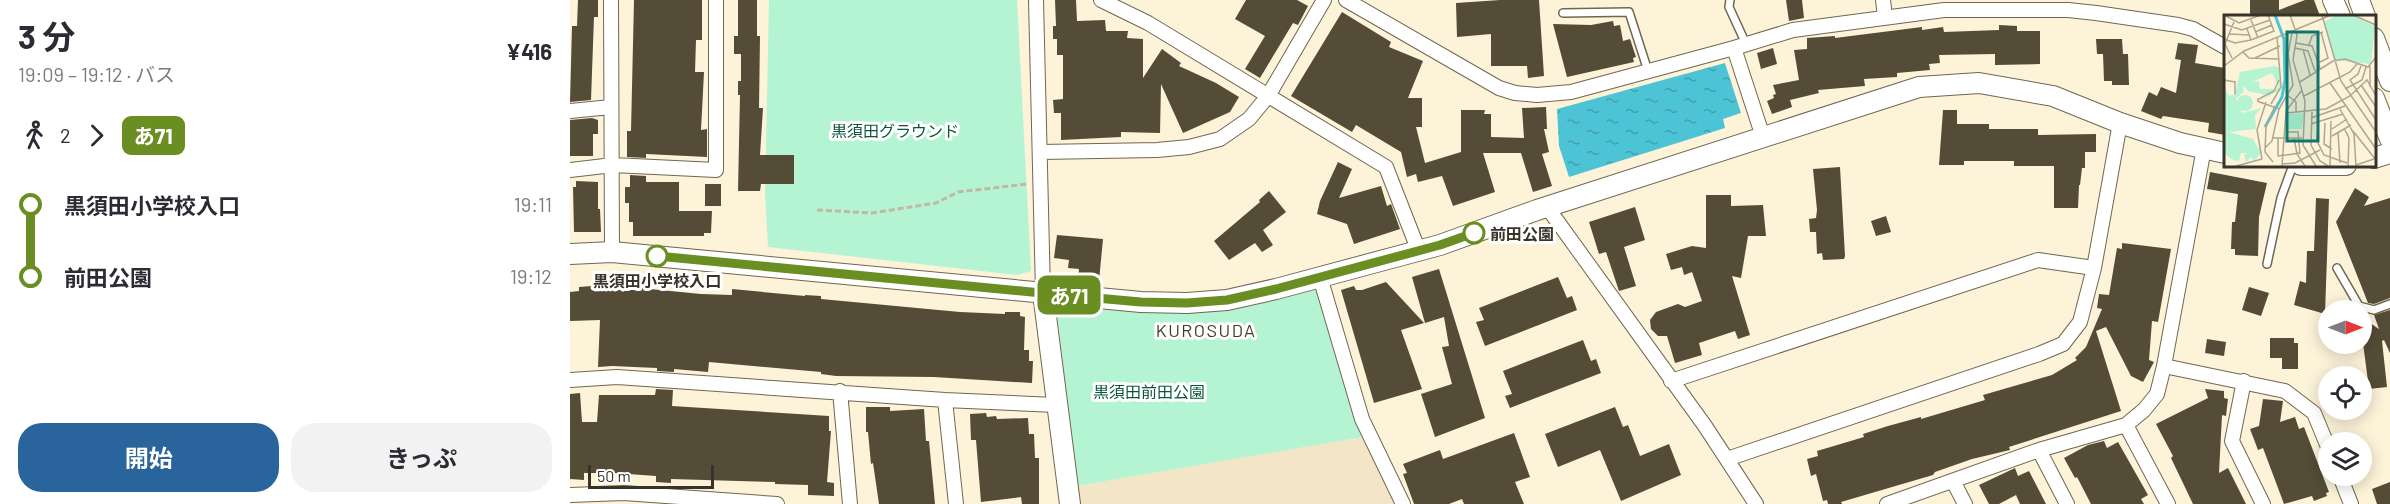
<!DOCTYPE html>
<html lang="ja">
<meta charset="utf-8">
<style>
body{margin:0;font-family:Barlow,"Noto Sans JP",sans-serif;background:#f2f2f3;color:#2b2b33;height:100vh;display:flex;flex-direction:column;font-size:22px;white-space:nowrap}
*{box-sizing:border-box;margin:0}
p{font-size:20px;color:#7c7c81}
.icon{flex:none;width:33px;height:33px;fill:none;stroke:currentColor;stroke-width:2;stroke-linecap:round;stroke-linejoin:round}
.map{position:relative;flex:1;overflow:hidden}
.details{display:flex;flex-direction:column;background:#fff;width:570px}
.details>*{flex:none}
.badge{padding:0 12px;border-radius:9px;font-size:21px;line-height:39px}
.needle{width:39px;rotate:90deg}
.buttons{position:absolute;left:1748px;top:300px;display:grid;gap:12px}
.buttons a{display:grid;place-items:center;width:54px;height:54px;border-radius:50%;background:#fff;box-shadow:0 3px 15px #0003;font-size:30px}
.scale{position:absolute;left:18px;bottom:15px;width:126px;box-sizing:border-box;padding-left:6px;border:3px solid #373329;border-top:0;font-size:16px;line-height:21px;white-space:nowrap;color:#373329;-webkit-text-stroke:4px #fff;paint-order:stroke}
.map>.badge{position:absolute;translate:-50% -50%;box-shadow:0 0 0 3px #fff}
.legs{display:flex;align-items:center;gap:9px;height:66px;padding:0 18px;font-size:20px}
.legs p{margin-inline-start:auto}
.head{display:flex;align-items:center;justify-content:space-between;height:102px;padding:0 18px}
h1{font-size:33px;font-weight:700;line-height:45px}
.primary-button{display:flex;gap:12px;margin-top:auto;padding:12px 18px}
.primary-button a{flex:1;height:69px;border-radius:24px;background:#2a649c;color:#fff;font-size:24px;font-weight:700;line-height:69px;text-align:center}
.primary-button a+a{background:#f2f2f3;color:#2b2b33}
ul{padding:0 18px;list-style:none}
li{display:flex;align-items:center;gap:21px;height:72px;font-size:22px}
li i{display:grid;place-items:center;width:9px;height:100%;margin:0 8px;background:currentColor}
li i::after{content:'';width:15px;height:15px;margin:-8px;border:4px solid;border-radius:50%;background:#fff}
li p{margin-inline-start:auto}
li:first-child i{background:linear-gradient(#0000 50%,currentColor 0)}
li:last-child i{background:linear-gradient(currentColor 50%,#0000 0)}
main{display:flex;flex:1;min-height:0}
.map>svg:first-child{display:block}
.built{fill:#f3e6c6}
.park{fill:#b4f4d3}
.water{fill:url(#water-ripples)}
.building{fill:#544c37}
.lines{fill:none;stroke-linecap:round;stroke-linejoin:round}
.lane-casing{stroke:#706751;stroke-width:10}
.street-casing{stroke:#706751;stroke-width:16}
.secondary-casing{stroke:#706751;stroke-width:22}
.path{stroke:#c0b8a3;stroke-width:3;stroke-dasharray:6 3;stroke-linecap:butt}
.lane{stroke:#fff;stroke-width:7}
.street{stroke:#fff;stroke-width:14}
.secondary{stroke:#fff;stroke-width:20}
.line-1-casing{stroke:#fff;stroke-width:14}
.line-1{stroke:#6b8e23;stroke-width:9}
.stop-1-dot{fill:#fff;stroke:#6b8e23;stroke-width:3}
.labels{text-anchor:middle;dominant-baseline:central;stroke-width:6;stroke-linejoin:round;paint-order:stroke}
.park-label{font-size:16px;fill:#0d563a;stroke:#fff}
.stop-label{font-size:16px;font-weight:bold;fill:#373329;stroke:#fff;text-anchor:start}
.neighbourhood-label{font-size:18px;letter-spacing:1.5px;fill:#433b26;stroke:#fff}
.inset-river{fill:none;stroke:#4cc4d6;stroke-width:3}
.inset-road{fill:none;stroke:#aea693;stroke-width:1.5}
.view{fill:#0f766e;fill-opacity:0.15;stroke:#0f766e;stroke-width:3}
.inset-edge{fill:none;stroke:#373329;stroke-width:3}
</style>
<main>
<section class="details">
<div class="head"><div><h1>3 分</h1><p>19:09 – 19:12 · バス</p></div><b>¥416</b></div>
<div class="legs"><svg class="icon" aria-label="walk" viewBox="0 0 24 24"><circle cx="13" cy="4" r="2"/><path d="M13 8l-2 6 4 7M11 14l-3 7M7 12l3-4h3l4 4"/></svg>2<svg class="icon" aria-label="forward" viewBox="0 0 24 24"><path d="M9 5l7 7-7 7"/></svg><b class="badge" style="background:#6b8e23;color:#fff">あ71</b></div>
<ul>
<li><i style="color:#6b8e23"></i><b>黒須田小学校入口</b><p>19:11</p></li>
<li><i style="color:#6b8e23"></i><b>前田公園</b><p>19:12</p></li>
</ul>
<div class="primary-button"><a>開始</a><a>きっぷ</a></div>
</section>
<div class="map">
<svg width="1820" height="504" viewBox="0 0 1820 504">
<defs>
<pattern id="water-ripples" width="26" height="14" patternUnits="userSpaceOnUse" patternTransform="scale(1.5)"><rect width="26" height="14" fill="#4cc4d6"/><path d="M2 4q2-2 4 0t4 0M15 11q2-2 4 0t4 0" fill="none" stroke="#40a0ae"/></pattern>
</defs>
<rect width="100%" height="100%" fill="#fdf3d9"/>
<!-- built -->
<path class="built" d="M793,437l34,67h-316l-4,-18z"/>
<!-- park -->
<path class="park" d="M199,0h248l14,271 -14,4 -249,-28 -3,-53z
M745,284l48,153 -286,49 -20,-174 7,-8z"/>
<!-- water -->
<path class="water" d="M1155,63l16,50 -18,6 2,9 -156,49 -10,-31 -2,-37z"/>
<!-- building -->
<path class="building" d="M8,0h20v17h-4l-3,83 -21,2 2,-76h5z
M64,0h68v40h-6l-1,32h9l-3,58 6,-1v28l-61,-3v4l-19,-1v-26h4z
M168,0h19v36h3l-1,72h4l-3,47h34v29h-33l-1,7h-22l2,-96h-2v-14h3v-27h-7v-18h4z
M485,0h21l1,21 28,-1 1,11h22l-1,7 16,1v39l19,-29 19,14 -2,3 37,17 23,14 -9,15 -47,21 -22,-49 -1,49 -39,-1v5l-60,3v-27h-7l-1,-13 10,-1v-44h-6v-16h-4v-13h3z
M676,0h51l11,6 -10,19 -5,-2 -33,55 -15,-9 20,-33 -30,-17z
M930,0h39l5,76 -16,2 -1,-12h-36v-32l-34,3 -1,-34z
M1216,0h16l2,18 -15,3z
M1680,0h29v10l26,-10h9l6,16 -45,-2v2h-25z
M772,12l49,30 -2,5 34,14 -15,37h14v29h-6l9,36 36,-11v-42h24l-1,4h7v23l33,1 -2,-30 24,-1 1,22h-3l5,23 -7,2 10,32 -19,6 -12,-39h-38l12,39 -42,14 -11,-30 -24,6 -2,-8 -9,3 -6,-25 -45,-27 -4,7 -61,-36z
M1043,21l1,5 6,-1 3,16 7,-2 6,18 -3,1 1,4 -67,15 -14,-53 38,1z
M1429,25l18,1v5h23v33l-45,1v-11l-56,1 1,8 -11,1 1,6 -33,3v4l-33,2 1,7 -47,4 1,3 -29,7 2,7 -20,7 -5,-13 7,-3 -1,-3 3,-1 -3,-9 26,-5 -5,-30 13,-1v-11l28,-2v2l87,-11v3l21,-3 1,5 55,-2z
M1526,39h26l1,15h5l1,31h-17v-4h-8l-1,-27h-6z
M1608,43l20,2 -3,18 30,5v67l-17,-3 1,-9 -46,-7 -2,3 -20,-8 8,-19 8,4 4,-9 15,6 5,-33 -6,-1z
M1203,48l4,16 -16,5 -4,-16z
M1373,110h14v14h32v5h49v6l58,-1v18h-11v16h-3l-2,17h-1l-1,23h-24v-42h-40v-5h-50v4h-25z
M22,118l6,2v14h-5v22h-23v-36z
M768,162l14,7 -13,29 42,-12 6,20 4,-2 9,25 -46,15 -7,-20 -30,-10 3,-13z
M1270,167l5,89 -1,3 -21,1 -1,-7 -5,1 -1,-22h-6l-1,-13 7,-1 1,-8 -4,-41z
M1640,172l57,11 -8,34 -1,39 -23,-1v-6h-4l1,-27h3l3,-28 -31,-5z
M60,175l16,1v6h33v29h33l-1,22h-7v3h-71v-14h-4v-19h-4v-16h5z
M6,181l22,1v27h2l1,23h-27l-1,-45h3z
M135,184h16v22h-16z
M1785,188l14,9 -5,9 26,-8v100l-16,6 -6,-1 -32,-81z
M699,191l17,21 -23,18 10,15 -11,7 -7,-9 -26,17 -15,-19 46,-39 -1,-2z
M1136,195h25v11l32,-1 3,31h-18l-7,42 -9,-2 18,59 -12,4 -3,-8 -36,12 3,12 -27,8 -8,-27h-9l-7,-7 -1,-9 6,-8 22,-8 7,3 17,-6 -10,-29 -8,3 -2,-8 -11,3 -5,-16 26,-8 14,2z
M1746,198l13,1 -4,115 -31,-9 6,-24 6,2 1,-32h7z
M1065,207l10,33 -21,7 12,39 -17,5 -13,-39 -7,2 -10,-32z
M1316,216l5,16 -15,4 -5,-15z
M487,235l46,4 -4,42 -21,-2 1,-10 -11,-1 1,-8 -15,-2z
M1552,243l49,6 -13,73 -6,-1 -3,39 5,2 -11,20 -12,-6 -25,-49 -10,4 25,80 -112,36 1,3 -38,9 -37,13 -2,3 -92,27 1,2h-14l-1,-4 -4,1 -7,-27 -5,2 -4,-17 11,-3 -1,-5 47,-14 -1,-3 25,-8 33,-9v2l64,-19 -2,-5 69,-20 25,-15 -2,-2 11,-11 16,-38 -5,-1 2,-14 10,1 8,-47 5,1z
M869,269l46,149 -50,19 -14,-43 31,-10 -10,-37 7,-1 -5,-29 -19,6 -13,-46z
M988,277l9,21 5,-2 5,14 -92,36 -9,-24 8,-2 -5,-12z
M816,282l38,41 -23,7 21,59 -48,14 -33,-113 13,-4 2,4h6z
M59,283v4l72,7 31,1v-6l73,7v-1l16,1v3l139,13 45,2v-2h15v4l5,1 -1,33h5v11h4l-1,22 -98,-6 -98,-1 -15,-2v-2l-112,-10 -1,10 -34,-3v3l-17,-1v-3l-45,-2 -14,1 2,-47 -30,1v-29l9,-1v-4z
M1679,287l20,6 -8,23 -19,-6z
M1820,310v43l-6,-13 -2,1 5,46 -18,2 -6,-46 -2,1v-27l18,12 -5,-14z
M1700,338h24v5h4v26h-16v-11h-12z
M1637,339l19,3 -2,14 -19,-3z
M1013,340l8,21 5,-2 5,14 -91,35 -5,-12 7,-2 -9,-23z
M86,389l17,1 -1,16 157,10v15h2l-4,51 7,1v13l-26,-1v-10l-33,-1v-2l-104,-3v4l-15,-1v-6l-42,-3h-30v7l-14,-1v-85l10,-1 2,29h15l2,-27h56z
M1635,389l19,2v7l4,1 -2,17 -4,-1 -3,58 9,-5 18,36h-53l-22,-46 2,-2 -17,-32 52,-26z
M1693,399l20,2 -3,21 15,-5 4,12 5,-2 25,65 -3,1 1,3 -13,5 -2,-5 -28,8 -21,-56 -5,2 -8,-21 9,-3z
M296,407h24v4l34,-2 2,32h3l6,63h-56l-6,-41 -2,1 -3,-32h-2z
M1045,407l8,20 5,-2 12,31 29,-12 12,31 -60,26 -21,-51 -42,17 -13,-33z
M416,413l1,4 9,-1 1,3 31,-1 1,16h5l1,24h4v46h-17l-1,-7 -40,5 -5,-62h-5l-1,-26z
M944,433l16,44 -15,5 9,22h-60l-2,-5 -13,5h-35l-11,-30 4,-1 -4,-9 37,-14 3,9z
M1534,441l3,7 11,-6 30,53 -7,4 3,5h-53l-14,-27 -2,1 -11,-20 24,-13z
M1445,468l3,8 11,-5 17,33h-26l-4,-9 -17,9h-10l-10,-19z
M1820,482v22h-13l-5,-15z"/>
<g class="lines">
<defs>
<path id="lane" d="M1160,0l-1,7 17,37
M993,13l66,-1 19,59
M1697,264l14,-66 12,-33
M1767,268l22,38 15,4 16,-6"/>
<path id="street" d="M41,0l1,252
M466,0l7,293
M531,0l47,23 238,144 32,82
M776,0l153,88 16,5 22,2 34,-3 163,-44 59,-18 151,-20h124l28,3 82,12 15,4 32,18
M1313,0l2,17
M1164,48l29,89
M0,111l41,-4
M470,152l117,-2 32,-3 31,-8 29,-20 19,-23 56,-96
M0,170l43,-5 103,5v-170
M977,207l158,219 51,78
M750,277l42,142 41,85
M1594,366l121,25 29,22 14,34
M0,380l47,-3 328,23 111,5
M1101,381l367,-121 56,8
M1674,381l-12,60 31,63
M270,391l10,113
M375,400l11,104
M1556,425l42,79
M1469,450l28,54
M1157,459l312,-105 24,-10 17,-22 14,-54 26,-145
M1770,476l11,28
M1383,481l12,23
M0,495l54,-2 153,11
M1317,504l152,-54 87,-25 18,-15 13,-16 7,-28 40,-218"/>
<path id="secondary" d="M1763,0l7,16
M1789,0l6,16
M1804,38l16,43
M1804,98l16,41
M1804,158l16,-5
M1731,165h45
M0,254l42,-2 529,50 46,1 40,-3 49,-11 164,-44 97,-35 382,-123 60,-4 74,13 67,27 60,20 45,10
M473,293l27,211"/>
</defs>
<!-- lane casing -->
<use href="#lane" class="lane-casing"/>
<!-- street casing -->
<use href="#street" class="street-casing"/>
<!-- secondary casing -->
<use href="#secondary" class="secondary-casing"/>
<!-- path -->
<path class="path" d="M247,210l55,3 64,-10 22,-11 69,-8"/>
<!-- lane -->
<use href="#lane" class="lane"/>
<!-- street -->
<use href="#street" class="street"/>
<!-- secondary -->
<use href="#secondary" class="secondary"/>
</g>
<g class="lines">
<defs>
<path id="line-1" d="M87,256l405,39 79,7 46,1 40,-3 49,-11 164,-44 34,-12"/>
</defs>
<!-- line-1 casing -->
<use href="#line-1" class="line-1-casing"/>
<!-- line-1 -->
<use href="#line-1" class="line-1"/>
</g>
<!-- markers -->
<g class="stop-1-dot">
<circle cx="904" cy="233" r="10"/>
<circle cx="87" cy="256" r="10"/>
</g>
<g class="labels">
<!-- park labels -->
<g class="park-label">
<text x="325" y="130">黒須田グラウンド</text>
<text x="579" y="391">黒須田前田公園</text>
</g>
<!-- stop labels -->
<g class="stop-label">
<text x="920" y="233">前田公園</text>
<text x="87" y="280" text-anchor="middle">黒須田小学校入口</text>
</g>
<!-- neighbourhood labels -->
<g class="neighbourhood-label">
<text x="636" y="330">KUROSUDA</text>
</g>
</g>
<!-- overview -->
<g transform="translate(1654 15)">
<rect width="152" height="152" fill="#fdf3d9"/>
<path d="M51,51l4,2 1,22 -18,10 17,-13 -7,-14 -20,9 7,-1 1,8h15l-8,6 -19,-4 -5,-6 1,6 -8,8 6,14 20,-5 -7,7 1,14 -27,3 24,7 8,14 -7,8 -3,-4 -5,5 -2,-7 4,-2h-7l-2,8 -6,-1 -9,-7v-66l5,9 6,-2 5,-22z" fill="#b4f4d3"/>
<path d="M113,0h14l24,11 -4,38 -37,-4 -10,-38zM13 88a8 8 0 1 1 16 0a8 8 0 1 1-16 0ZM80,98l-2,16h-15l-1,-15z" fill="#b4f4d3"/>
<path class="inset-river" d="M41,112l17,-30 3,-17 -1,-41 -9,-24"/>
<path class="inset-road" d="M0,0l15,8 22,-8M66,0l7,20 -4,25 12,41 -2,44 13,21M98,0l19,66 35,51M129,0l23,10M27,5l7,18M0,9l18,6 28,-10M31,17l17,-7M5,19l20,1M0,24l11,4 16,-3 -4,-11M27,25l23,-9 -6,-16M72,28l16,3 8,22M85,30l3,-9 11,-4M71,33l13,3 7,20M79,34l7,26M19,37l6,6 30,1M8,43l-7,-14 9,-22M31,43l25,-12M94,48l10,-5 -7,-26M0,51l20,-15 87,-36M137,51l-3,8 -8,6 26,40M146,51v21M0,65l11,2v12M76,67l33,-21 12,-2 23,8 8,-10M106,68l46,66M137,70l15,22M121,74l17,-9 4,-13M63,80l9,7v10M80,81l46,-24 7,-8M33,85l17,-9 5,-11M33,86l22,8 14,-24 -5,-31 4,-21M47,89l10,-17 -4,-50M116,94l14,25 2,32M88,97l-1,33 9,16 8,5M62,98l40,-4 24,-13 17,-16 9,16M87,103l34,-12M101,108l-1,21 8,5M87,109l32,-10M94,109l-1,17 7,14 23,8M120,113l5,10 -1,28M108,114l15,-10M129,116l23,29M114,117l2,31M108,121l19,-11M49,123h29M54,123v18l22,-3 -2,-21h-12M70,123l3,16 8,12M41,133l7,-7 7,-32M38,144l-5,-29 9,-28M49,147l-8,-10 1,-26 9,-20M59,149l12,-1 25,-13M132,150l18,-6M12,151l26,-7M58,151l4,-55 16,-21M106,151l1,-45"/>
<path class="view" d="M63,17h31v109h-31z"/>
<rect width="152" height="152" class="inset-edge"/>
</g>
</svg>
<div class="buttons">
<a><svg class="needle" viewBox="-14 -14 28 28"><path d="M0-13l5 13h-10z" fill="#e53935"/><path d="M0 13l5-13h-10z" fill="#7c7c81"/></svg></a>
<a><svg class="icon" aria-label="locate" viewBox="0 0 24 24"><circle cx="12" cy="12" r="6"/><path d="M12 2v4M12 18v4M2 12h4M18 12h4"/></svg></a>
<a><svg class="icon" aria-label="layers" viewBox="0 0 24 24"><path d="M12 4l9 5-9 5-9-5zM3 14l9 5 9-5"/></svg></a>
</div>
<div class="scale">50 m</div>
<b class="badge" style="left:499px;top:295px;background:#6b8e23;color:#fff">あ71</b>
</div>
</main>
